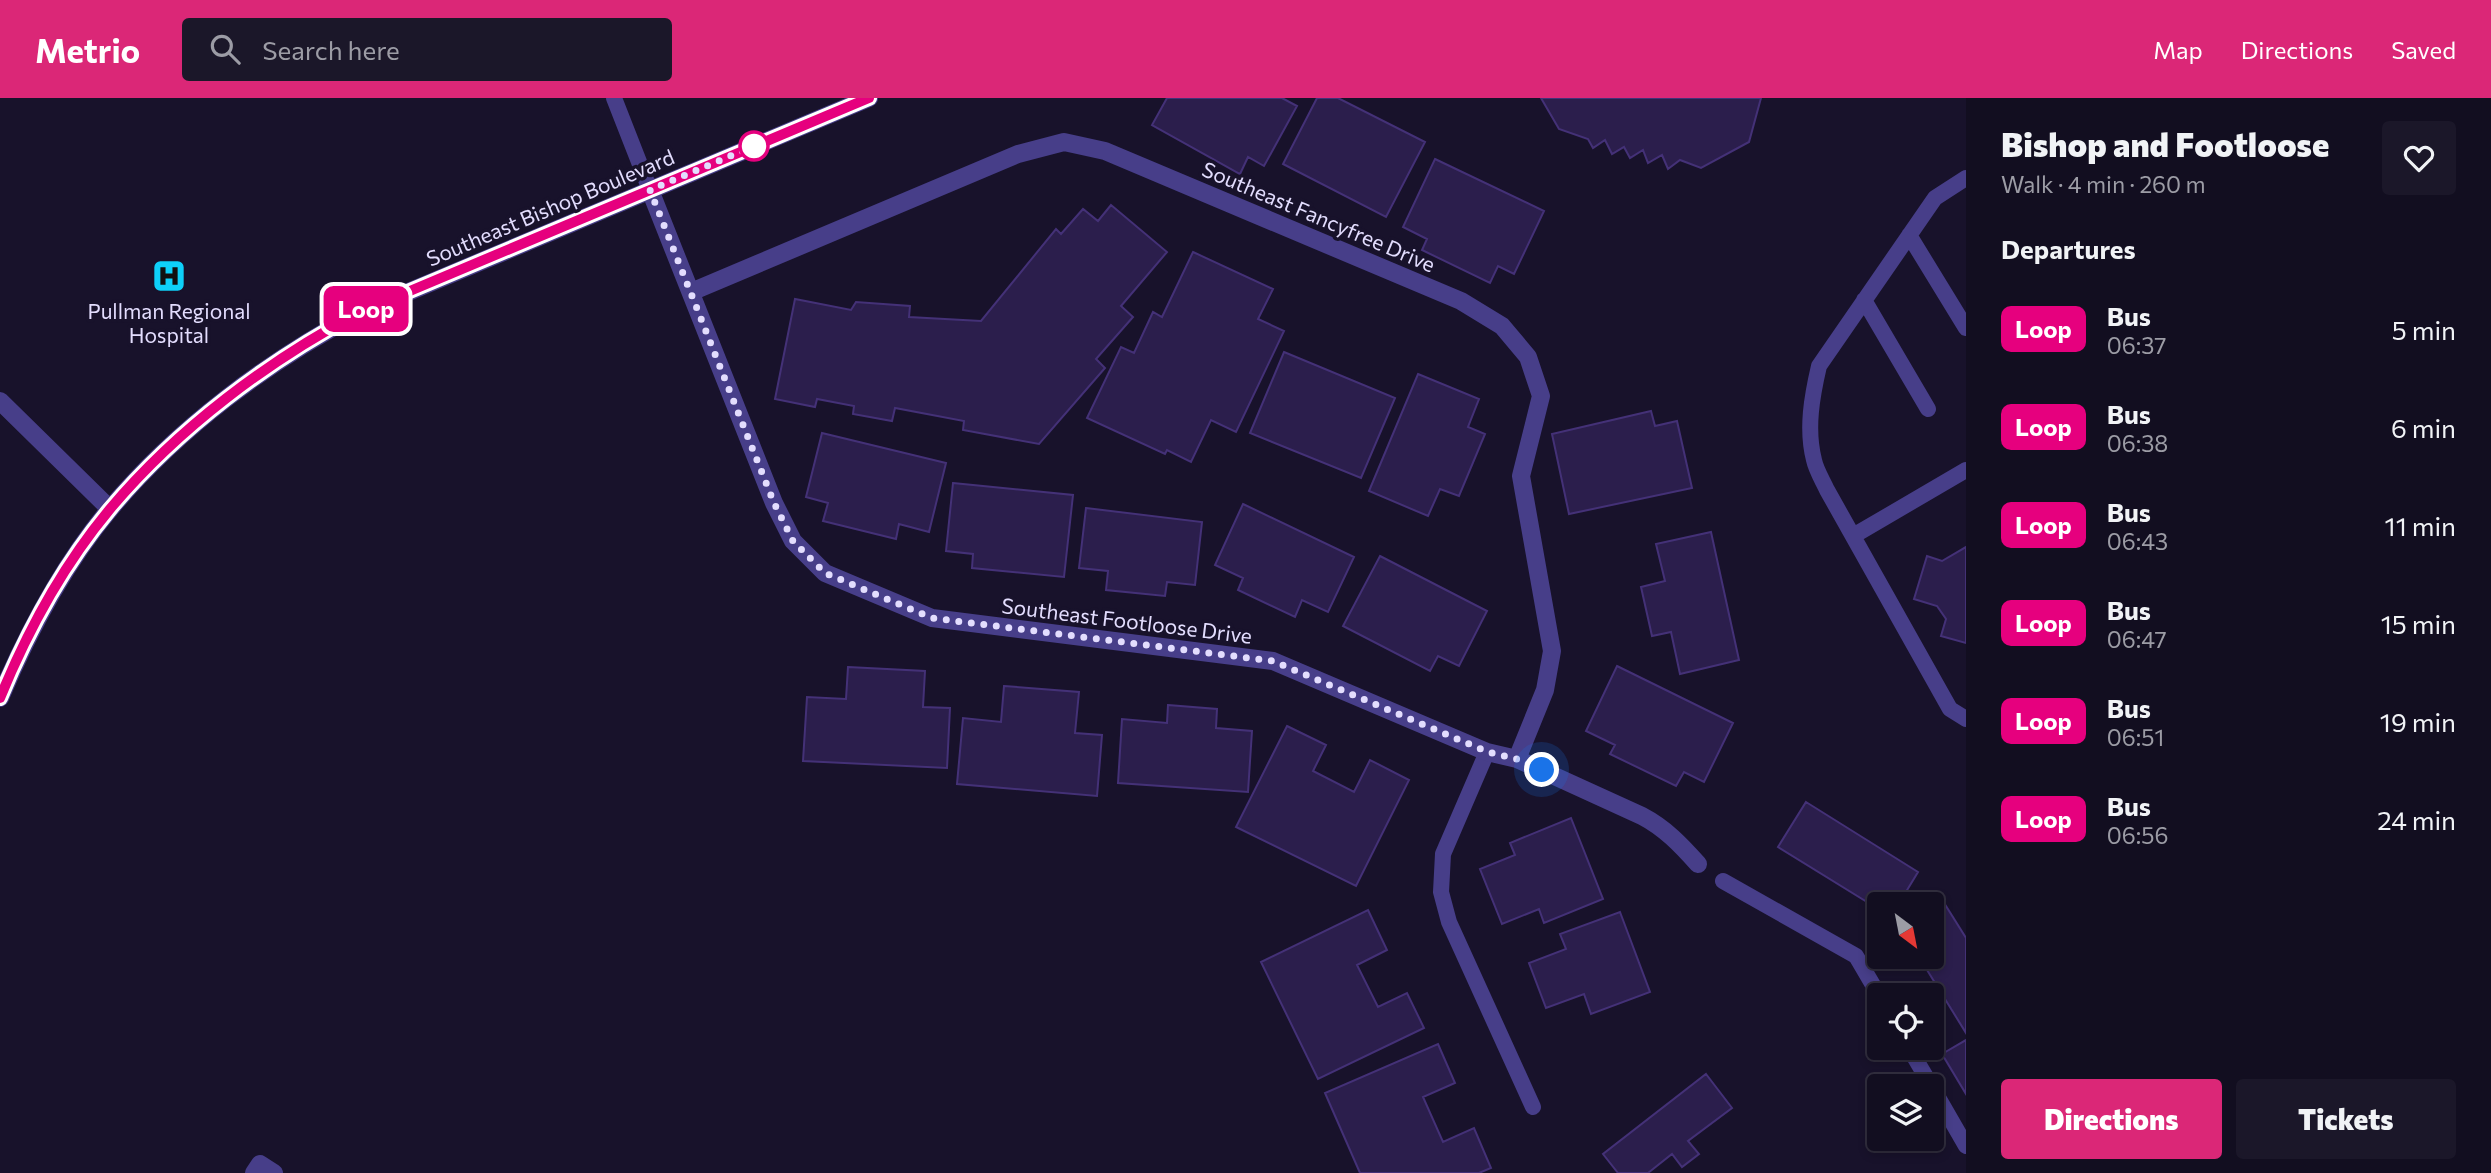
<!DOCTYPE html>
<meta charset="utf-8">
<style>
body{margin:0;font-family:Commissioner,sans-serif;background:#1b1729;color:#f1f3f6;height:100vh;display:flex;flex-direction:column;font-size:26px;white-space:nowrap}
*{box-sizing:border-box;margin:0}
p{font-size:23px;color:#9c9ca5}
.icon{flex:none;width:38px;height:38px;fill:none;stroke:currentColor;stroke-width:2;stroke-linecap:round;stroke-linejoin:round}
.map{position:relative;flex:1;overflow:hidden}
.panel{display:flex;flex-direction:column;background:#120e20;width:525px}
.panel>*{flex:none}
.badge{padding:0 14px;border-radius:10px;font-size:24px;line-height:46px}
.needle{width:46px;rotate:148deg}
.fabs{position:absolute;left:1867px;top:794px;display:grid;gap:14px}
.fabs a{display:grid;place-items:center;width:77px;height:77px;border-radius:7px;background:#120e20;box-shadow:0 4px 10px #0003,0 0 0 2px #312e3e;font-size:35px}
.you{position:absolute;width:35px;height:35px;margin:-18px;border:5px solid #fff;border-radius:50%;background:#1a73e8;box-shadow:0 0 0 10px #1a73e833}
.map>.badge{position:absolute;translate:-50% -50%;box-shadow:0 0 0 4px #fff}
h2{padding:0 35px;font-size:26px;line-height:63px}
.round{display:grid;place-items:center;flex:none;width:74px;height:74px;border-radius:7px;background:#1b1729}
.summary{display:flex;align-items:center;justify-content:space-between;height:119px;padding:0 35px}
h1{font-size:33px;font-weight:800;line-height:52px}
.cta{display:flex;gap:14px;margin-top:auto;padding:14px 35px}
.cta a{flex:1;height:80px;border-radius:7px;background:#db2777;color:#fff;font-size:28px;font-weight:800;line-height:80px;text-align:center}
.cta a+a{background:#1b1729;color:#f1f3f6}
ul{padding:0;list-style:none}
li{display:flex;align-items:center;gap:21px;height:98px;padding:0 35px}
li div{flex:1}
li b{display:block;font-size:26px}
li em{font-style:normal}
li .badge{min-width:77px;font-weight:700;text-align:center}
header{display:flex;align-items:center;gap:42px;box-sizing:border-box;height:98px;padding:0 35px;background:#db2777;color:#fff}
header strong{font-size:33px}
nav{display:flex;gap:38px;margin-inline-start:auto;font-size:24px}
.search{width:490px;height:63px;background:#1b1729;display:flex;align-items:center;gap:18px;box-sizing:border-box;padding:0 24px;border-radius:7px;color:#9c9ca5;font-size:26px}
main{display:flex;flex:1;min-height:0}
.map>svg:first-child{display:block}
.building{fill:#2b1e4c;stroke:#443177;stroke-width:2}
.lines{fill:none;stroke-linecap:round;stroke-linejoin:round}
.service{stroke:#473e89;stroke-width:16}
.minor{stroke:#473e89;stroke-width:18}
.tertiary{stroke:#473e89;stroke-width:18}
.line-casing{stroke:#fff;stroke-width:16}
.line{stroke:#e6007e;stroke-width:10}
.walk{stroke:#e3ddfe;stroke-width:7;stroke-dasharray:0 12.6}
.stop-dot{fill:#fff;stroke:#e6007e;stroke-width:3.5}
.labels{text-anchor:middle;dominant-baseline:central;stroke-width:7;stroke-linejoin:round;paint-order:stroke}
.street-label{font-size:21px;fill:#e3ddfe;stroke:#18122b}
.poi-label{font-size:21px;fill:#e3ddfe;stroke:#18122b}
</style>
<header>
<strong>Metrio</strong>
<div class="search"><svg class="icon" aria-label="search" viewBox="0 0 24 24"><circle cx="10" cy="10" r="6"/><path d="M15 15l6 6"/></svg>Search here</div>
<nav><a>Map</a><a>Directions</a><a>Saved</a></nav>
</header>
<main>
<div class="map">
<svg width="1966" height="1075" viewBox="0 0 1966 1075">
<rect width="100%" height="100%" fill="#18122b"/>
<!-- building -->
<path class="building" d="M1167,0h115l15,8 -33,60 -16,-9 -8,17 -88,-49z
M1317,0h21l87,44 -39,75 -103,-53z
M1541,0h220l-12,44 -48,26 -21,-8 -12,9 -6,-14 -14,8 -5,-13 -13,8 -6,-11 -12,7 -7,-14 -12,8 -5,-9 -29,-10z
M1435,61l109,52 -30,63 -16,-8 -8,17 -68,-33 5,-11 -24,-12z
M1111,107l56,47 -46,54 12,11 -37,42 9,9 -66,76 -76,-14 1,-9 -69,-13 -3,13 -39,-7 1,-8 -37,-7 -2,8 -40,-8 20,-100 56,11 5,-8 54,4 -1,11 72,4 75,-92 5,5 22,-25 15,12z
M1193,154l80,37 -15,30 26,12 -48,101 -25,-12 -20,42 -24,-12 -2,4 -78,-36 34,-71 13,6 19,-41 9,5z
M1284,254l111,46 -34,80 -111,-45z
M1418,276l61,25 -11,28 17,7 -26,62 -19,-7 -12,27 -59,-25z
M1651,313l4,15 22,-5 15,67 -123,26 -17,-80z
M822,335l124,30 -17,69 -30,-8 -3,15 -73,-18 5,-18 -22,-6z
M953,385l120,12 -9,82 -92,-9 1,-14 -27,-3z
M1243,406l111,53 -26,55 -26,-12 -7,17 -57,-27 5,-12 -28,-13z
M1086,410l116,14 -7,63 -28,-3 -2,14 -59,-6 2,-19 -29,-3z
M1711,434l28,128 -59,14 -9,-42 -19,4 -11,-49 24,-6 -9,-37z
M1966,449v96l-25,-7 5,-17 -9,-13 -23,-7 13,-43 15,5z
M1380,458l107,55 -28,55 -21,-10 -8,15 -87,-45z
M1617,568l116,57 -29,59 -20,-10 -8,14 -66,-32 5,-9 -29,-14z
M848,569l77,4 -2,36 27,1 -3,60 -144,-7 4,-64 39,2z
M1004,588l75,6 -4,41 27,2 -5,61 -140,-12 6,-66 38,4z
M1168,607l49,4 -1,19 36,3 -4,61 -130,-9 4,-64 45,4z
M1287,628l39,19 -13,26 41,21 16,-32 39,20 -53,106 -120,-59z
M1806,704l112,70 -20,33h-18v5l-102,-63z
M1571,720l32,81 -59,24 -5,-14 -37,15 -22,-55 35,-14 -5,-12z
M1941,800l25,40v95l-47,-76h13v-52h-2z
M1368,812l19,40 -30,15 21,42 29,-14 17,35 -106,51 -57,-117z
M1620,814l30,80 -59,22 -7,-20 -38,14 -17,-45 37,-14 -6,-15z
M1966,942v54l-24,-40z
M1438,946l17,39 -32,14 20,45 31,-14 17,40 -12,5h-119l-35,-80z
M1706,976l26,34 -44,33 11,13 -17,13 -10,-13 -24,19h-30l-15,-19z"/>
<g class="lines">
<!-- service -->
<path class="service" d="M614,0l36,92
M1966,80l-31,20 -116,168c-7,30 -13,63 -5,94 2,10 9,21 13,30l123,219 16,10
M1909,137l57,93
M1864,202l64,109
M1853,438l113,-66
M1487,654l-44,102 -2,38 8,30 84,185
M1723,783l133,75 24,41
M1909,950l23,39
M1932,989l34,59"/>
<!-- minor -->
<path class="minor" d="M650,92l124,313 19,38 32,32 107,45 341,43 214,91 30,7 125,57c23,12 39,29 56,48
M691,194l327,-138 46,-12 41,9 356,150 41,25 26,31 13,39 -20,80 31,175 -7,39 -28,69
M0,303l110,108
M254,1075l6,-9 14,9"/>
<!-- tertiary -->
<path class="tertiary" d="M0,600c28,-66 64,-134 110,-189 68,-81 158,-148 251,-197l508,-214"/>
</g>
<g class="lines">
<defs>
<path id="line" d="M0,600c27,-66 64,-134 110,-189 68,-81 158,-148 250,-197l509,-214"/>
</defs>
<!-- line casing -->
<use href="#line" class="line-casing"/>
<!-- line -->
<use href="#line" class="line"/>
<!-- walk -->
<path class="walk" d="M754,48l-104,44 124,313 19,38 32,32 107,45 341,43 215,91 29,7 25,11"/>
</g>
<!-- icons -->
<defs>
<symbol id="hospital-square" viewBox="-11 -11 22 22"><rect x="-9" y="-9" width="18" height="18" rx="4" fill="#0ed0f9" stroke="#18122b"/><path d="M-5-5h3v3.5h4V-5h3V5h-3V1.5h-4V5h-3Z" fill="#111"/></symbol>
</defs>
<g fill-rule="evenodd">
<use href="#hospital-square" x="150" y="159" width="38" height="38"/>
</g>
<!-- markers -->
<circle class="stop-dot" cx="754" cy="48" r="14"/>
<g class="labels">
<!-- street labels -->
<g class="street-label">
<text transform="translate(550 109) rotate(-23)">Southeast Bishop Boulevard</text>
<text transform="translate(1319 118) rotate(23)">Southeast Fancyfree Drive</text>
<text transform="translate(1127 522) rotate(7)">Southeast Footloose Drive</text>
</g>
<!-- poi labels -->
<g class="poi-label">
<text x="169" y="212">Pullman Regional<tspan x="169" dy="24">Hospital</tspan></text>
</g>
</g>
</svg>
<div class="fabs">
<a><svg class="needle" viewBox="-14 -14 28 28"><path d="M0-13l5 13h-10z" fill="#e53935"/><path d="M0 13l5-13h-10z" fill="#9c9ca5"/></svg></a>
<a><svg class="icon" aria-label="locate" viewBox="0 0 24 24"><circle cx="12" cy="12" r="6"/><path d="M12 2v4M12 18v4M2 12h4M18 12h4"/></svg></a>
<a><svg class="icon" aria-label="layers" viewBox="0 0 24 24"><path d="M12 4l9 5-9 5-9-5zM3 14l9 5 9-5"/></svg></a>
</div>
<div class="you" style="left:1542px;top:672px"></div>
<b class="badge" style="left:366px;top:211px;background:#e6007e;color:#fff">Loop</b>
</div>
<section class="panel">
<div class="summary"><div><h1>Bishop and Footloose</h1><p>Walk · 4 min · 260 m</p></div><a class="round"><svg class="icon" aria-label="heart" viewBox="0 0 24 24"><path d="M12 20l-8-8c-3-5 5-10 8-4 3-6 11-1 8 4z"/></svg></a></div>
<h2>Departures</h2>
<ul>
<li><span class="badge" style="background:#e6007e;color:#fff">Loop</span><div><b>Bus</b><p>06:37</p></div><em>5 min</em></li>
<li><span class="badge" style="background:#e6007e;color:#fff">Loop</span><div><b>Bus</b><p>06:38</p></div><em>6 min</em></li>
<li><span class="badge" style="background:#e6007e;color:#fff">Loop</span><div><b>Bus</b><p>06:43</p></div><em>11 min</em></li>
<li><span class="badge" style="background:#e6007e;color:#fff">Loop</span><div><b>Bus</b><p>06:47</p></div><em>15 min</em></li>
<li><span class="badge" style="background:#e6007e;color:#fff">Loop</span><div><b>Bus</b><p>06:51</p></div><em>19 min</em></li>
<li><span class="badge" style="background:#e6007e;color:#fff">Loop</span><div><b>Bus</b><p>06:56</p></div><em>24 min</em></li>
</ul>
<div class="cta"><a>Directions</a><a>Tickets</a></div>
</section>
</main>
